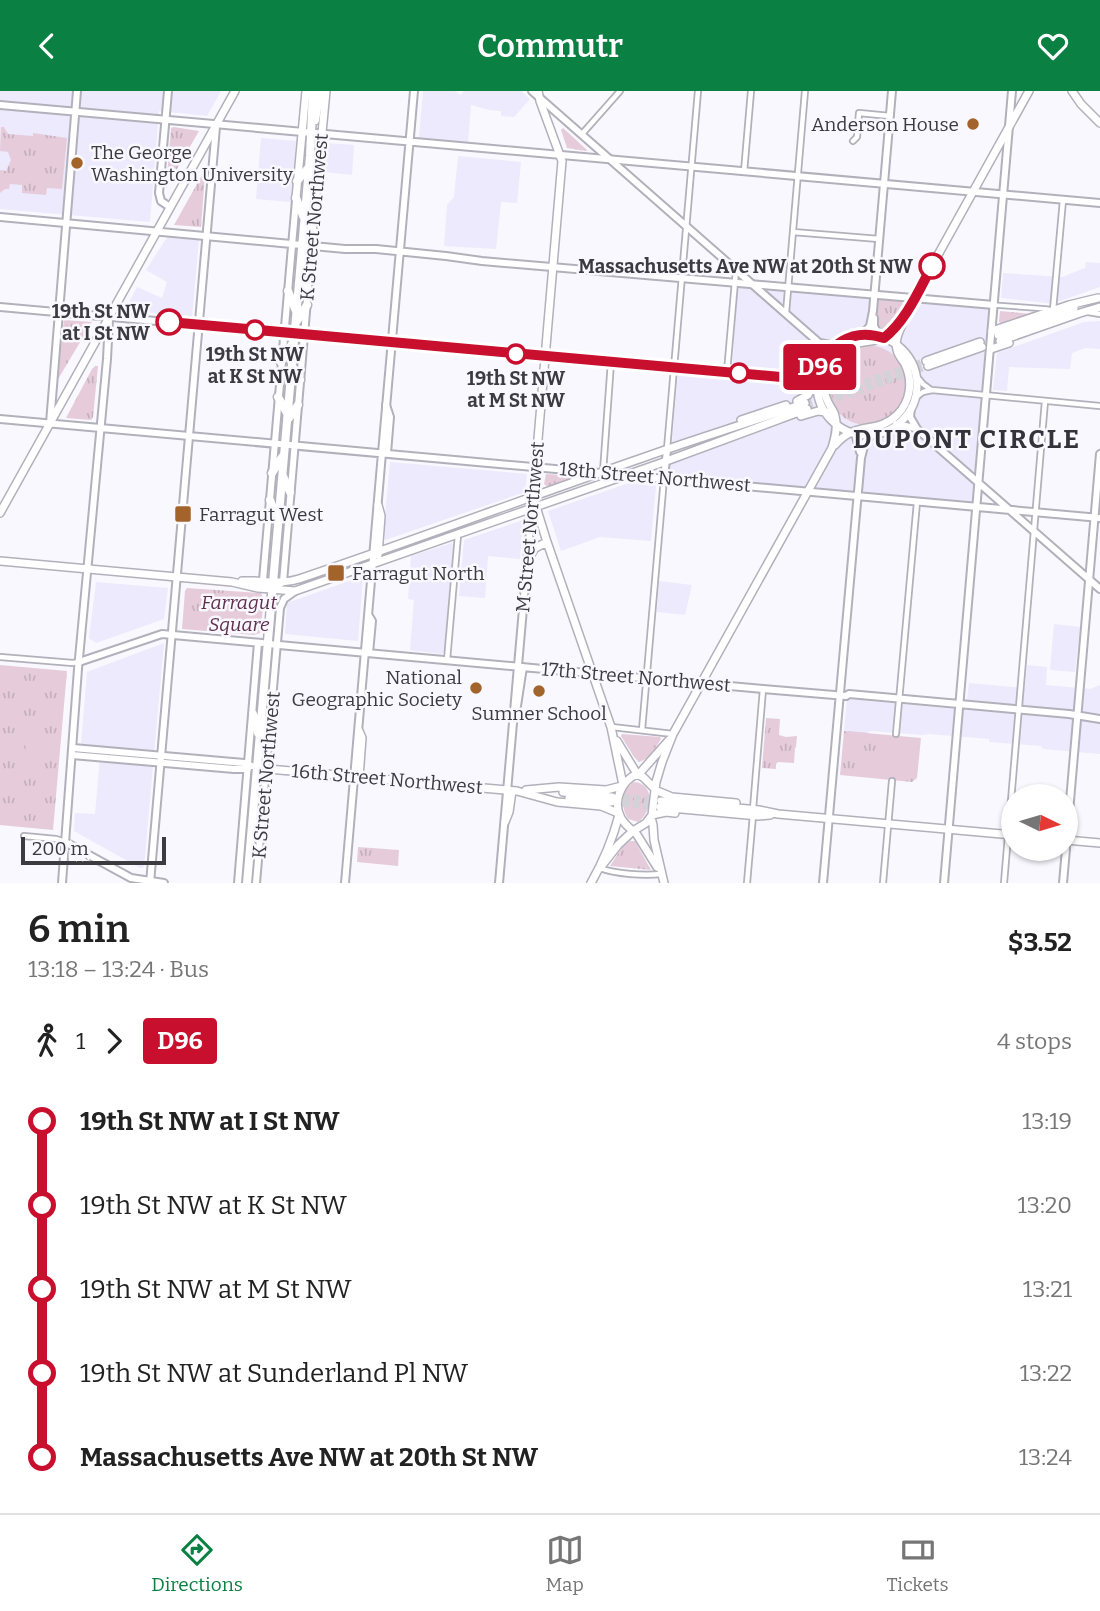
<!DOCTYPE html>
<meta charset="utf-8">
<style>
body{margin:0;font-family:Bitter,serif;background:#f2f2f2;color:#222;height:100vh;display:flex;flex-direction:column;font-size:26px;white-space:nowrap}
*{box-sizing:border-box;margin:0}
p{font-size:23px;color:#767676}
.icon{flex:none;width:38px;height:38px;fill:none;stroke:currentColor;stroke-width:2;stroke-linecap:round;stroke-linejoin:round}
.map{position:relative;height:792px;overflow:hidden}
.drawer{display:flex;flex-direction:column;background:#fff;flex:1}
.drawer>*{flex:none}
.badge{padding:0 14px;border-radius:5px;font-size:24px;line-height:46px}
.needle{width:46px;rotate:95deg}
.fabs{position:absolute;left:1001px;top:693px;display:grid;gap:14px}
.fabs a{display:grid;place-items:center;width:77px;height:77px;border-radius:50%;background:#fff;box-shadow:0 2px 5px #0004;font-size:35px}
.scale{position:absolute;left:21px;bottom:18px;width:145px;box-sizing:border-box;padding-left:7px;border:4px solid #3c3c40;border-top:0;font-size:19px;line-height:24px;white-space:nowrap;color:#3c3c40;-webkit-text-stroke:5px #f8f8fe;paint-order:stroke}
.map>.badge{position:absolute;translate:-50% -50%;box-shadow:0 0 0 4px #fff}
.legs{display:flex;align-items:center;gap:10px;height:77px;padding:0 28px;font-size:23px}
.legs p{margin-inline-start:auto}
.overview{display:flex;align-items:center;justify-content:space-between;height:119px;padding:0 28px}
h1{font-size:38px;font-weight:600;line-height:52px}
ul{padding:0 28px;list-style:none}
li{display:flex;align-items:center;gap:24px;height:84px;font-size:26px}
li i{display:grid;place-items:center;width:10px;height:100%;margin:0 9px;background:currentColor}
li i::after{content:'';width:18px;height:18px;margin:-9px;border:5px solid;border-radius:50%;background:#fff}
li p{margin-inline-start:auto}
li:first-child i{background:linear-gradient(#0000 50%,currentColor 0)}
li:last-child i{background:linear-gradient(currentColor 50%,#0000 0)}
header{display:flex;justify-content:space-between;align-items:center;height:91px;padding:0 28px;background:#0b8043;color:#fff;font-size:32px;font-weight:600}
.menu{display:flex;justify-content:space-around;align-items:center;height:98px;border-top:2px solid #e0e0e0;background:#fff;font-size:19px;color:#767676}
.menu a{display:grid;justify-items:center;gap:4px}
.menu .on{color:#0b8043}
.map>svg:first-child{display:block}
.built{fill:#eceafc}
.grass{fill:url(#grass-tufts)}
.garden{fill:#e6ccdb}
.lines{fill:none;stroke-linecap:round;stroke-linejoin:round}
.primary-tunnel{stroke:#d2d2d8;stroke-width:7;stroke-dasharray:7 3.5;stroke-linecap:butt}
.pedestrian-casing{stroke:#b2b1bb;stroke-width:7}
.minor-casing{stroke:#b2b1bb;stroke-width:8}
.tertiary-casing{stroke:#b2b1bb;stroke-width:10}
.secondary-casing{stroke:#b2b1bb;stroke-width:10}
.primary-casing{stroke:#b2b1bb;stroke-width:10}
.trunk-casing{stroke:#b2b1bb;stroke-width:11}
.pedestrian{stroke:#fff;stroke-width:3.5}
.minor{stroke:#fff;stroke-width:4.5}
.tertiary{stroke:#fff;stroke-width:6}
.secondary{stroke:#fff;stroke-width:6}
.primary{stroke:#fff;stroke-width:7}
.trunk{stroke:#fff;stroke-width:8}
.line-1-casing{stroke:#fff;stroke-width:16}
.line-1{stroke:#c8102e;stroke-width:10}
.poi-dot{fill:#a3642b;stroke:#f8f8fe;stroke-width:2.5}
.stop-1-dot{fill:#fff;stroke:#c8102e;stroke-width:3.5}
.labels{text-anchor:middle;dominant-baseline:central;stroke-width:5;stroke-linejoin:round;paint-order:stroke}
.poi-label{font-size:19px;fill:#3c3c40;stroke:#f8f8fe;text-anchor:start}
.street-label{font-size:19px;fill:#3c3c40;stroke:#f8f8fe}
.stop-label{font-size:19px;font-weight:bold;fill:#3c3c40;stroke:#f8f8fe;text-anchor:end}
.park-label{font-size:19px;font-style:italic;fill:#5f2d4e;stroke:#f8f8fe}
.district-label{font-size:26px;font-weight:bold;letter-spacing:2px;fill:#34333b;stroke:#f8f8fe}
</style>
<header><svg class="icon" aria-label="back" viewBox="0 0 24 24"><path d="M15 5l-7 7 7 7"/></svg>Commutr<svg class="icon" aria-label="heart" viewBox="0 0 24 24"><path d="M12 20l-8-8c-3-5 5-10 8-4 3-6 11-1 8 4z"/></svg></header>
<div class="map">
<svg width="1100" height="792" viewBox="0 0 1100 792">
<defs>
<pattern id="grass-tufts" width="24" height="20" patternUnits="userSpaceOnUse" patternTransform="scale(1.75)"><rect width="24" height="20" fill="#e6ccdb"/><path d="M3 7l-1-3M5 7V3M7 7l1-3M15 17l-1-3M17 17v-4M19 17l1-3" fill="none" stroke="#c6b0bd"/></pattern>
</defs>
<rect width="100%" height="100%" fill="#f8f8fe"/>
<!-- built -->
<path class="built" d="M0,0h221l-14,25 -48,-5 -9,111 -150,-13z
M423,0h32l6,4 3,-4h57l9,8 -16,18 -13,-1v-5l-12,-1 -18,-5 -3,38 -49,-5z
M261,47l35,3 -5,61 -35,-3z
M327,52l27,2 -2,30 -28,-3z
M458,65l63,6 -4,41 -16,-1 -5,47 -52,-3 3,-41 7,-8z
M168,145l31,3 -7,78 -67,-7 12,-23 25,11 5,-16 -21,-12z
M1086,171l14,1v24l-40,14 -13,2 -46,-5 2,-25 59,4 23,-9z
M737,196l126,11 18,-2 113,9 -17,202 -308,-28 9,-108 54,5z
M1100,230v28l-15,-1 -13,5 -2,16 -61,-2 -2,24 -14,-1 4,-37 87,-31z
M390,371l137,12 -2,18 -140,48 -1,-15z
M629,392l27,3 -5,55 -51,-4 -39,14 -13,-40z
M523,429l-3,39 -32,-3 -3,42 -26,-2 5,-56z
M452,452l1,4 -9,105 -3,2 -31,-4 4,-50 -6,-1 3,-43z
M363,485l-5,65 -73,-7 2,-31z
M659,490l33,4 -7,30 -28,-3z
M96,491l72,6 -4,31 -68,24 -7,-5z
M1054,533l26,3 -5,45 -25,-2z
M164,552l-20,224 -4,1 -66,-37 1,-18 20,1 6,-68 -20,-2 6,-72z
M1027,574l20,2 -1,18 44,4 10,-4v69l-57,-5 -2,-3 -52,-4v-3l-60,-5 -7,1 -51,-4 -5,2 -22,-2 3,-32 119,11 3,-27 56,5z"/>
<!-- grass -->
<path class="grass" d="M1,36h3l4,7 25,2v-3l34,5 -5,51 -15,-1 -1,7 -24,-2v-8l-12,-1 -1,5h-4l-5,4v-23l6,1 5,-11 -3,-8 -8,-1z
M174,36l25,4 -33,57 5,-60z
M563,37l24,22 -1,1 -19,-3 -6,-18z
M202,84h3l-4,52 -27,-2z
M879,208l20,2 4,2 -16,27h-7l-4,-4 2,-25z
M1000,220l31,3 -29,10 -3,-2z
M64,229l28,2 -35,59z
M827 294a40 40 0 1 1 80 0a40 40 0 1 1-80 0Z
M95,275h3l-5,51 -2,3 -25,-2 26,-49z
M546,383l30,2v2l-28,9 -4,-3z
M187,497l74,5 3,7 -4,33 -6,2 -72,-6 3,-38z
M0,574l67,6 -14,159 -53,-5z
M766,627l14,1 -1,16 7,2 11,-1 -1,11 -1,1 -1,15 -16,-1 -2,2v5l-14,-1z
M844,640l77,7 -4,40 -5,4 -72,-7z
M622,643l38,3 1,2c-6,9 -11,20 -22,23l-5,-5 -13,-21z
M634,691c22,1 18,31 4,40l-10,-3c-8,-13 -7,-29 6,-37z
M630,750h5l16,29 -41,-4 11,-17z
M358,756l41,3 -1,16 -41,-4z"/>
<!-- garden -->
<path class="garden" d="M848,640l21,2 -1,12 -21,-2z
M884,647l34,4 -3,35 -2,1 -32,-2 -2,-4 3,-33z
M26,651l26,3 -1,9 -26,-1z"/>
<g class="lines">
<!-- primary-tunnel -->
<path class="primary-tunnel" d="M805,312l121,-42
M807,318l121,-43
M613,706l48,4
M612,711l48,5"/>
<defs>
<path id="pedestrian" d="M994,214l54,4"/>
<path id="minor" d="M582,43l38,-43
M853,50l4,-4 2,-24 31,3
M744,81l7,-81
M793,141l86,7
M1053,219l10,-110
M1088,221l12,2
M786,222l19,-222
M727,281l9,-102
M916,285l7,8 8,6
M915,307l8,-6 9,-2 168,16
M667,358l31,-358
M603,381l8,-110
M0,566l73,6 6,-1
M447,569l11,-125
M612,636l61,7
M642,639l22,-252
M896,643l21,-232
M753,718l10,-120
M24,745l32,3 9,3
M600,777c15,6 45,8 61,6
M747,792l6,-68
M883,792l9,-102
M1004,792l41,-482"/>
<path id="tertiary" d="M168,0l-9,102 2,8 9,6
M0,14l1100,98
M296,109l-33,380 9,9 11,-7 31,-364
M0,126l345,32h31l70,7 36,5 512,44
M50,332l27,-332
M382,362l32,-362
M664,387l3,-28
M79,571l83,-28 100,9
M73,657l171,15 8,3
M72,664l162,14h14
M65,751l66,36 33,5
M238,792l20,-240
M256,792l24,-275 4,-9 11,-8"/>
<path id="secondary" d="M532,0l285,250 5,6 2,11
M0,216l799,72 8,-1 10,-3
M874,227v8l5,10
M862,244l8,-9 3,-15 19,-220
M820,252l15,3
M386,314l4,12 -3,36
M911,317l-1,9 7,12 183,160
M0,328l1100,99
M896,333l19,4
M855,342l5,19
M369,525l3,5 -3,32
M268,553l495,45 83,7 3,-2 220,20 31,5
M517,615l6,-39
M1066,756l34,-393
M62,792l16,-214 29,-310 2,-40
M150,792l66,-756
M345,792l37,-430
M499,792l33,-377
M823,792l38,-425 4,-16 7,-8
M944,792l68,-792
M1063,792l3,-34"/>
<path id="primary" d="M538,0l2,10 22,60 -29,336 14,45 64,185 12,58
M1072,0l9,13 19,19
M296,107l10,-107
M314,125l12,-125
M992,240l77,-26 29,-7
M998,244l76,-27
M817 294a50 50 0 1 1 100 0a50 50 0 1 1-100 0Z
M1000,250l80,-28 20,-6
M991,258l18,-6
M926,270l54,-19
M928,275l54,-19
M797,310l11,-6 8,-16
M801,325l17,-5 8,1
M741,329l45,-15
M835,354c21,-25 42,-10 62,-30 14,-14 16,-34 8,-51 -3,-5 -7,-9 -8,-14 -3,-12 4,-22 8,-32
M378,414l3,11 -3,39
M0,422l235,-422
M0,470l232,21 26,6 37,3 366,-128 146,-54
M527,470l8,-13 12,-6
M242,490c19,-1 39,4 57,-2 116,-39 230,-82 346,-122 53,-19 107,-35 160,-54
M617,650l20,33
M257,677l260,23 40,11 44,4 17,7
M639,683l30,-34
M359,686l3,-39 -3,-7
M526,699l33,-3 47,3 16,-4
M655,699l17,7 64,6
M563,701l49,5
M569,707l42,4
M661,710l98,9 19,4 235,21
M660,716l98,9 12,-1
M652,724l14,-3 9,1
M651,726l2,8 1,15 10,43
M505,731l4,-10 3,-21
M634,739l23,37
M633,740c-5,-4 -9,-8 -12,-13 -9,-16 0,-37 16,-44l6,3 11,11
M1066,749l34,3
M600,777l18,-23 15,-14 13,-8 6,-8 4,-33 6,-20 11,-28 159,-286c3,-10 6,-21 3,-32 -1,-5 -5,-9 -7,-14 -5,-10 -5,-22 -1,-32 5,-14 17,-24 31,-27 9,-2 19,-2 27,-6 12,-6 23,-27 29,-39l115,-207
M591,792c12,-21 22,-45 28,-68"/>
<path id="trunk" d="M315,29l5,-29
M297,90l12,-14
M308,94l10,-13 -6,-13
M296,107l8,20
M305,139l9,-14
M301,185l7,17
M288,200l8,20
M297,230l10,-16
M281,271l11,-18
M292,275l8,14
M278,306l9,16
M289,327l9,-13
M272,382l10,-16
M283,385l7,16
M270,409l7,20
M253,623l5,19
M261,645l9,-16
M247,792l63,-727 3,-65"/>
</defs>
<!-- pedestrian casing -->
<use href="#pedestrian" class="pedestrian-casing"/>
<!-- minor casing -->
<use href="#minor" class="minor-casing"/>
<!-- tertiary casing -->
<use href="#tertiary" class="tertiary-casing"/>
<!-- secondary casing -->
<use href="#secondary" class="secondary-casing"/>
<!-- primary casing -->
<use href="#primary" class="primary-casing"/>
<!-- trunk casing -->
<use href="#trunk" class="trunk-casing"/>
<!-- pedestrian -->
<use href="#pedestrian" class="pedestrian"/>
<!-- minor -->
<use href="#minor" class="minor"/>
<!-- tertiary -->
<use href="#tertiary" class="tertiary"/>
<!-- secondary -->
<use href="#secondary" class="secondary"/>
<!-- primary -->
<use href="#primary" class="primary"/>
<!-- trunk -->
<use href="#trunk" class="trunk"/>
</g>
<g class="lines">
<defs>
<path id="line-1" d="M169,231l634,57 14,-4c11,-30 34,-48 67,-37 22,-17 35,-48 48,-72"/>
</defs>
<!-- line-1 casing -->
<use href="#line-1" class="line-1-casing"/>
<!-- line-1 -->
<use href="#line-1" class="line-1"/>
</g>
<!-- markers -->
<g class="poi-dot">
<circle cx="973" cy="33" r="7"/>
<circle cx="77" cy="72" r="7"/>
<rect x="174" y="414" width="18" height="18" rx="3.5"/>
<rect x="327" y="473" width="18" height="18" rx="3.5"/>
<circle cx="476" cy="597" r="7"/>
<circle cx="539" cy="600" r="7"/>
</g>
<g class="stop-1-dot">
<circle cx="932" cy="175" r="12"/>
<circle cx="169" cy="231" r="12"/>
<circle cx="255" cy="239" r="9"/>
<circle cx="516" cy="263" r="9"/>
<circle cx="739" cy="282" r="9"/>
</g>
<g class="labels">
<!-- poi labels -->
<g class="poi-label">
<text x="959" y="33" text-anchor="end">Anderson House</text>
<text x="91" y="61">The George<tspan x="91" dy="22">Washington University</tspan></text>
<text x="199" y="423">Farragut West</text>
<text x="352" y="482">Farragut North</text>
<text x="462" y="586" text-anchor="end">National<tspan x="462" dy="22">Geographic Society</tspan></text>
<text x="539" y="622" text-anchor="middle">Sumner School</text>
</g>
<!-- street labels -->
<g class="street-label">
<text transform="translate(314 126) rotate(-85)">K Street Northwest</text>
<text transform="translate(655 386) rotate(5)">18th Street Northwest</text>
<text transform="translate(530 436) rotate(-85)">M Street Northwest</text>
<text transform="translate(636 586) rotate(5)">17th Street Northwest</text>
<text transform="translate(266 684) rotate(-85)">K Street Northwest</text>
<text transform="translate(387 688) rotate(5)">16th Street Northwest</text>
</g>
<!-- stop labels -->
<g class="stop-label">
<text x="913" y="175">Massachusetts Ave NW at 20th St NW</text>
<text x="150" y="220">19th St NW<tspan x="150" dy="22">at I St NW</tspan></text>
<text x="255" y="263" text-anchor="middle">19th St NW<tspan x="255" dy="22">at K St NW</tspan></text>
<text x="516" y="287" text-anchor="middle">19th St NW<tspan x="516" dy="22">at M St NW</tspan></text>
</g>
<!-- park labels -->
<g class="park-label">
<text x="239" y="511">Farragut<tspan x="239" dy="22">Square</tspan></text>
</g>
<!-- district labels -->
<g class="district-label">
<text x="967" y="348">DUPONT CIRCLE</text>
</g>
</g>
</svg>
<div class="fabs">
<a><svg class="needle" viewBox="-14 -14 28 28"><path d="M0-13l5 13h-10z" fill="#e53935"/><path d="M0 13l5-13h-10z" fill="#767676"/></svg></a>
</div>
<div class="scale">200 m</div>
<b class="badge" style="left:820px;top:276px;background:#c8102e;color:#fff">D96</b>
</div>
<section class="drawer">
<div class="overview"><div><h1>6 min</h1><p>13:18 – 13:24 · Bus</p></div><b>$3.52</b></div>
<div class="legs"><svg class="icon" aria-label="walk" viewBox="0 0 24 24"><circle cx="13" cy="4" r="2"/><path d="M13 8l-2 6 4 7M11 14l-3 7M7 12l3-4h3l4 4"/></svg>1<svg class="icon" aria-label="forward" viewBox="0 0 24 24"><path d="M9 5l7 7-7 7"/></svg><b class="badge" style="background:#c8102e;color:#fff">D96</b><p>4 stops</p></div>
<ul>
<li><i style="color:#c8102e"></i><b>19th St NW at I St NW</b><p>13:19</p></li>
<li><i style="color:#c8102e"></i><span>19th St NW at K St NW</span><p>13:20</p></li>
<li><i style="color:#c8102e"></i><span>19th St NW at M St NW</span><p>13:21</p></li>
<li><i style="color:#c8102e"></i><span>19th St NW at Sunderland Pl NW</span><p>13:22</p></li>
<li><i style="color:#c8102e"></i><b>Massachusetts Ave NW at 20th St NW</b><p>13:24</p></li>
</ul>
</section>
<nav class="menu">
<a class="on"><svg class="icon" aria-label="directions" viewBox="0 0 24 24"><path d="M12 3l9 9-9 9-9-9zM9 14v-3h6M13 9l2 2-2 2"/></svg>Directions</a>
<a><svg class="icon" aria-label="map" viewBox="0 0 24 24"><path d="M3 6l6-2 6 2 6-2v14l-6 2-6-2-6 2zM9 4v14M15 6v14"/></svg>Map</a>
<a><svg class="icon" aria-label="tickets" viewBox="0 0 24 24"><path d="M3 7h18v10H3zM15 7v10"/></svg>Tickets</a>
</nav>
